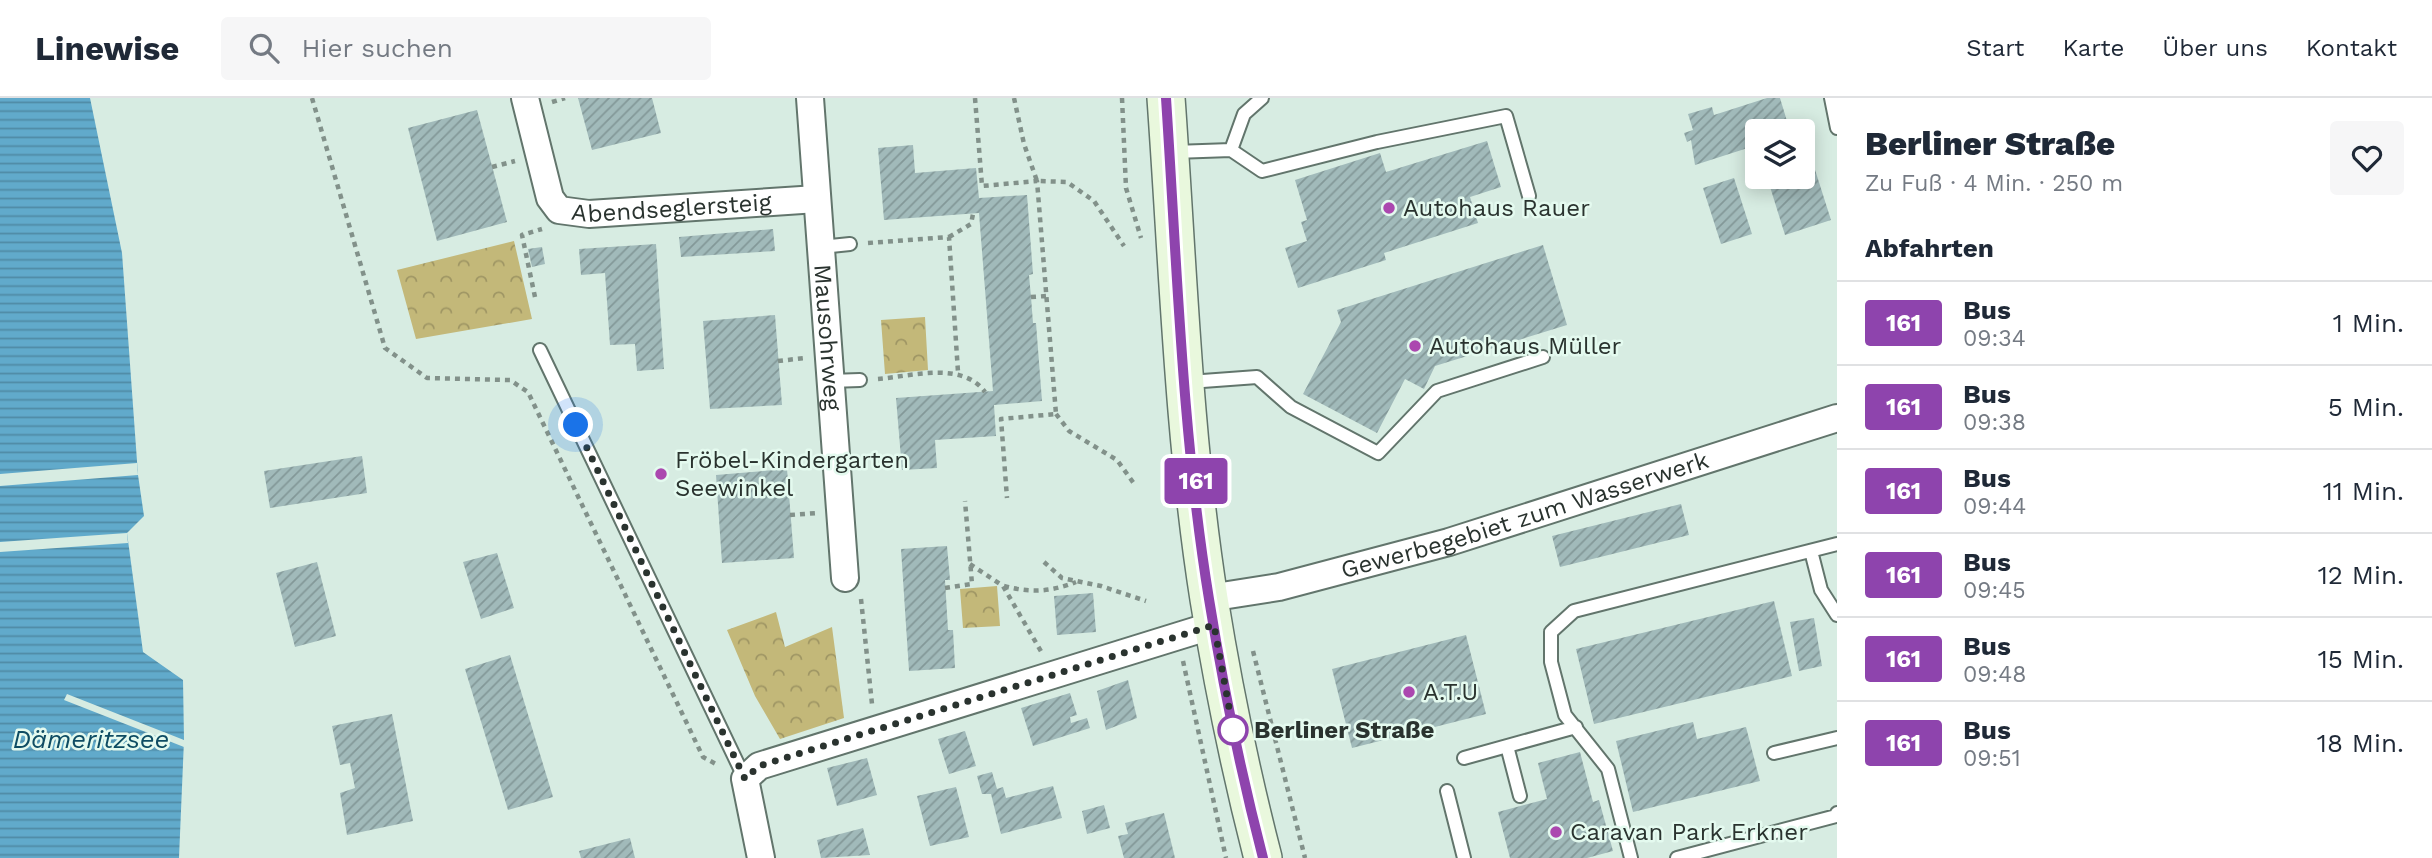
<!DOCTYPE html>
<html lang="de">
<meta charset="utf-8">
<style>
body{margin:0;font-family:"Work Sans",sans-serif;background:#f6f6f7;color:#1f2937;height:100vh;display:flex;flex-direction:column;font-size:26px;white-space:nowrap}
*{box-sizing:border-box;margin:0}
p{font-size:23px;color:#747a83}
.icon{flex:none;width:38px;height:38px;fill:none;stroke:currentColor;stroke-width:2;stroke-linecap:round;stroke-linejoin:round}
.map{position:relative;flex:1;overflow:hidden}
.details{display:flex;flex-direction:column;background:#fff;width:595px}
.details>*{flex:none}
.badge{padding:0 14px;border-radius:5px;font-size:24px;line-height:46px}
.fabs{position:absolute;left:1745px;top:21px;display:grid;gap:14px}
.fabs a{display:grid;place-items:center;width:70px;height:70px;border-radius:7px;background:#fff;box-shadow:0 4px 18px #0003;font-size:35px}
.you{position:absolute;width:35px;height:35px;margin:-18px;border:5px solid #fff;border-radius:50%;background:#1a73e8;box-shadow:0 0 0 10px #1a73e833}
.map>.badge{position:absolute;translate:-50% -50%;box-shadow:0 0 0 4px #fff}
h2{padding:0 28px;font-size:26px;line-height:63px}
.round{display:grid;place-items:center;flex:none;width:74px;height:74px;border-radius:7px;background:#f6f6f7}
.head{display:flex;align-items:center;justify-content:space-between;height:119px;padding:0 28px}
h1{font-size:33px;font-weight:800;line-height:52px}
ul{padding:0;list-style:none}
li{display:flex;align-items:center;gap:21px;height:84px;padding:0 28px;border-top:2px solid #e0e1e3}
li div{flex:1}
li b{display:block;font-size:26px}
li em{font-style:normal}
li .badge{min-width:77px;font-weight:700;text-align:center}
header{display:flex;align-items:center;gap:42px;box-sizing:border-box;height:98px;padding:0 35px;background:#fff;border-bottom:2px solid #e0e1e3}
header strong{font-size:33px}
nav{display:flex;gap:38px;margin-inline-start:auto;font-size:24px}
.search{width:490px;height:63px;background:#f6f6f7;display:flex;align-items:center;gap:18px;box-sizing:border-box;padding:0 24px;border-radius:7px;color:#747a83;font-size:26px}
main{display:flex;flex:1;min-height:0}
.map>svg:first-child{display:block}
.park{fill:url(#park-crowns)}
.water{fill:url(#water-rules)}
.pier{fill:#d7ece2}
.building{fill:url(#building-hatch)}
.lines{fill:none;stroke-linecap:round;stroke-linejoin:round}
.service-casing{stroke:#62756c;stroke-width:16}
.minor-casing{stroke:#62756c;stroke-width:30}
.secondary-casing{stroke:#62756c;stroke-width:40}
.path{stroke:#82918a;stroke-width:4.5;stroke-dasharray:5 5;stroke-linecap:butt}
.service{stroke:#fff;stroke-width:12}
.minor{stroke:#fff;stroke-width:26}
.secondary{stroke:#e9f8dd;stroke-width:37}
.line-casing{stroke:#fff;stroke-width:16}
.line{stroke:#8e44ad;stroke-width:10}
.walk{stroke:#2a332f;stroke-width:7;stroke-dasharray:0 12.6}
.poi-dot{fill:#ab48af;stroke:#e4faef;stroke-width:2.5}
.stop-dot{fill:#fff;stroke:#8e44ad;stroke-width:3.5}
.labels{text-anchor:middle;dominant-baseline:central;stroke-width:5;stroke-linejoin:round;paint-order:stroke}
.street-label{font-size:24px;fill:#2a332f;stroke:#e4faef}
.poi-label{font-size:24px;fill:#2a332f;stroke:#e4faef;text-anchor:start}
.stop-label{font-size:24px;font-weight:bold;fill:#2a332f;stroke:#e4faef;text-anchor:start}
.water-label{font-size:26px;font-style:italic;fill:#0e4c63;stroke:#e4faef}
</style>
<header>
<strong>Linewise</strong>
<div class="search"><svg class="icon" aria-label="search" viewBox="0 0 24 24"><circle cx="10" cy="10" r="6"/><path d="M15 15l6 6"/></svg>Hier suchen</div>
<nav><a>Start</a><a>Karte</a><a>Über uns</a><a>Kontakt</a></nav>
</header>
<main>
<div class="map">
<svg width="1837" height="760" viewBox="0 0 1837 760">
<defs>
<pattern id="park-crowns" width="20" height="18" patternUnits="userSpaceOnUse" patternTransform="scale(1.75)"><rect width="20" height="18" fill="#c3b879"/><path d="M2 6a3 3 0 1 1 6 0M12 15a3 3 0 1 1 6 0" fill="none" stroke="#9f9664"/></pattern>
<pattern id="water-rules" width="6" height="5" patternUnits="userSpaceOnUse" patternTransform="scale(1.75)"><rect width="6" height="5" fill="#61aacb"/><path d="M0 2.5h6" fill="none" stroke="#508ba5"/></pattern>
<pattern id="building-hatch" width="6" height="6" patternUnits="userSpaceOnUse" patternTransform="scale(1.75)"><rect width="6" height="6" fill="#a1baba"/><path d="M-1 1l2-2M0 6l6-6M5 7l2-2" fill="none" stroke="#839898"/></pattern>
</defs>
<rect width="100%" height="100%" fill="#d7ece2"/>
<!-- park -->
<path class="park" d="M514,143l18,78 -116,20 -19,-69z
M925,219l3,53 -43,4 -4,-54z
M997,488l3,40 -37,2 -3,-39z
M776,514l9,35 47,-20 12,91 -64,21 -25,-43 -28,-66z"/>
<!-- water -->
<path class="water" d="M0,0h90l32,155 16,222 6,41 -17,17 16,119 40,28 1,60 -5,118h-179z"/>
<!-- pier -->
<path class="pier" d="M137,365l1,12 -138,11v-12z
M127,435l1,10 -128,9v-10z
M67,596l117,46v7l-120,-47z"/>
<!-- building -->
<path class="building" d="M578,0h74l9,35 -69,17z
M1767,0h13l10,33h-33v14l-62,20 -4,-25 -4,2 -3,-9 9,-3 -5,-16 24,-7 2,8z
M477,12l30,112 -70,19 -29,-113z
M1803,34l28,88 -46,15 -18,-58h35z
M1487,43l14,46 -31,10 8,26 -94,30 2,7 -88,28 -13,-40 22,-7 -6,-19 6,-2 -12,-40 85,-27 6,19z
M913,47l2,28 61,-5 3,30 48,-3 6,79 -4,1 2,22 2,26h3l6,78 -48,4 2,31 -61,4 2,28 -35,2 -6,-72 97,-7 -14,-178 -95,7 -6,-72z
M1734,80l18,56 -31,10 -18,-56z
M773,131l2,22 -94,6 -2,-20z
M656,146l8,125 -27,2 -2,-27 -25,1 -5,-72 -24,2 -2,-26z
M1543,147l24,80 -132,41 -11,23 -19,-10 -28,54 -74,-39 38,-72 -4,-12z
M542,149l3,17 -13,3 -4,-18z
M775,217l7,90 -72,4 -7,-88z
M362,358l5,37 -97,15 -6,-37z
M787,371l7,89 -72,5 -6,-88z
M1681,406l8,31 -129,32 -8,-31z
M947,448l3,34h-5l3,50h5l2,38 -46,3 -8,-122z
M497,455l17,55 -33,11 -18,-57z
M317,464l19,74 -41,11 -19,-74z
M1093,495l3,39 -39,3 -3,-39z
M1774,503l18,75 -198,48 -18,-75z
M1814,520l8,48 -23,5 -9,-49z
M1466,537l20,79 -134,34 -20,-79z
M510,557l43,142 -45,13 -43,-141z
M1128,582l9,38 -31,12 -9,-39z
M1070,595l7,22 -7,2 1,6 16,-5 3,10 -57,18 -12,-38z
M392,616l21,107 -66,14 -7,-42 15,-5 -5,-25 -10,2 -8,-39z
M1693,624l4,17 49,-12 14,54 -127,31 -17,-71z
M965,633l11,35 -27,8 -11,-35z
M1580,654l13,50 6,-2 14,51 -26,7h-77l-12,-46 49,-13 -9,-36z
M867,660l10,37 -40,11 -10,-38z
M992,674l5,17 6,-2 3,11 47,-12 9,32 -61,16 -10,-40h-9l-5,-18z
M956,689l13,50 -39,9 -13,-50z
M1104,707l6,23 -23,6 -5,-23z
M1164,715l11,45h-51l-6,-22 10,-2 -3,-11z
M863,730l7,27 -49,3 -4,-18z
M630,740l5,20h-54l-2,-7z"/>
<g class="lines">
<defs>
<path id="service" d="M1831,0l6,30
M1231,52l31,21 115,-29 129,-26 23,80
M1174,54l57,-2 13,-36 18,-16
M821,149l29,-3
M540,252l205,429
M830,283l30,-1
M1189,284l68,-5 34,30 87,46 59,-62 106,-34
M1811,453l10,39 16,25
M1507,648l13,50
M1774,655l63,-15
M1464,660l112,-31
M1447,693l17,67
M1631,760l-23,-89 -43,-54 -14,-53v-30l23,-21 263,-67
M1677,760l159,-42 1,-3"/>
<g id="minor">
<path id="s1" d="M525,0l25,100 9,12 30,4 228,-15"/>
<path id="s2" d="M810,0l35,480"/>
<path id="s3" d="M1209,500l70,-11 170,-45 388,-124"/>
<path d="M761,760l-16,-79 14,-13 455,-141"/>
</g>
<path id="secondary" d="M1166,0c12,167 17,336 43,501 14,87 32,174 54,259"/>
</defs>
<!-- service casing -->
<use href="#service" class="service-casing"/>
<!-- minor casing -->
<use href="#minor" class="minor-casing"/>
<!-- secondary casing -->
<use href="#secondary" class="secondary-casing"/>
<!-- path -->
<path class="path" d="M312,0l73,250 42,30 83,2 18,12 175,365 13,7
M975,0l7,88 55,-5 19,233 -55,5 6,79
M1014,0l10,46 13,37 30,1 27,19 30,45
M1122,0l4,90 15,50
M552,4l13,-4
M492,69l23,-6
M949,139l22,-13 2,-10
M868,145l81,-6 9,135
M535,199l-13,-62 20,-6
M1031,199l16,-1
M778,263l27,-3
M878,281c35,-3 84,-18 107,13
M1056,316l13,17 48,29 18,25
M790,417l27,-2
M1044,464l18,16 39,8 45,15
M970,466l33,22 39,67
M1004,488c27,7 46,6 72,-4
M945,490l27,-4 -7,-83
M861,501l11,105
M1253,553l52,207
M1183,563l43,197"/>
<!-- service -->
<use href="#service" class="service"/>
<!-- minor -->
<use href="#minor" class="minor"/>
<!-- secondary -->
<use href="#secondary" class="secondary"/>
</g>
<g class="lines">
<defs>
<path id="line" d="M1166,0c11,167 16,336 43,501 14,87 32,174 54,259"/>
</defs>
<!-- line casing -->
<use href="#line" class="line-casing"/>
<!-- line -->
<use href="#line" class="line"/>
<!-- walk -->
<path class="walk" d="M576,327l169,354 14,-13 455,-141 21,115 -2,-10"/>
</g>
<!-- markers -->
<g class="poi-dot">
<circle cx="1389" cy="110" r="7"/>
<circle cx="1415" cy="248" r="7"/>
<circle cx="661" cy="376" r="7"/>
<circle cx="1409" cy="594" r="7"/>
<circle cx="1556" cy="734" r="7"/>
</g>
<circle class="stop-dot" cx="1233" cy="632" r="14"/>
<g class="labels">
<!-- street labels -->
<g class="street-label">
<text stroke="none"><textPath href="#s1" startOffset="231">Abendseglersteig</textPath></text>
<text stroke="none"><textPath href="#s2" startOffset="240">Mausohrweg</textPath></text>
<text stroke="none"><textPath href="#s3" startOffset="327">Gewerbegebiet zum Wasserwerk</textPath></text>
</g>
<!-- poi labels -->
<g class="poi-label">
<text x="1403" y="110">Autohaus Rauer</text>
<text x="1429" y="248">Autohaus Müller</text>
<text x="675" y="362">Fröbel-Kindergarten<tspan x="675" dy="28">Seewinkel</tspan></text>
<text x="1423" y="594">A.T.U</text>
<text x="1570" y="734">Caravan Park Erkner</text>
</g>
<!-- stop labels -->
<g class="stop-label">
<text x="1254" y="632">Berliner Straße</text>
</g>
<!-- water labels -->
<g class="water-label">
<text x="91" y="641">Dämeritzsee</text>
</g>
</g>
</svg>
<div class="fabs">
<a><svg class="icon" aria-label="layers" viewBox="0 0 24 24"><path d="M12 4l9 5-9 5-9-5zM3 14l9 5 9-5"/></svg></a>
</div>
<div class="you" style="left:576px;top:327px"></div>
<b class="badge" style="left:1196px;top:383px;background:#8e44ad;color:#fff">161</b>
</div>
<section class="details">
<div class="head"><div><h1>Berliner Straße</h1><p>Zu Fuß · 4 Min. · 250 m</p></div><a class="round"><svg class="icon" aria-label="heart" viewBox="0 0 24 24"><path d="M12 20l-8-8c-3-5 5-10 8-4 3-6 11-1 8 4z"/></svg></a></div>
<h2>Abfahrten</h2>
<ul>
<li><span class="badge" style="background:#8e44ad;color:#fff">161</span><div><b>Bus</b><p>09:34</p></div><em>1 Min.</em></li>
<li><span class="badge" style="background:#8e44ad;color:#fff">161</span><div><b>Bus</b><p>09:38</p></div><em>5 Min.</em></li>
<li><span class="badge" style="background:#8e44ad;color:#fff">161</span><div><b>Bus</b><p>09:44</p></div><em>11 Min.</em></li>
<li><span class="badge" style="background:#8e44ad;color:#fff">161</span><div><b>Bus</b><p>09:45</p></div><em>12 Min.</em></li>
<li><span class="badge" style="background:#8e44ad;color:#fff">161</span><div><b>Bus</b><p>09:48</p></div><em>15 Min.</em></li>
<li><span class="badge" style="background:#8e44ad;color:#fff">161</span><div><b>Bus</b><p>09:51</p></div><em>18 Min.</em></li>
</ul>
</section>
</main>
